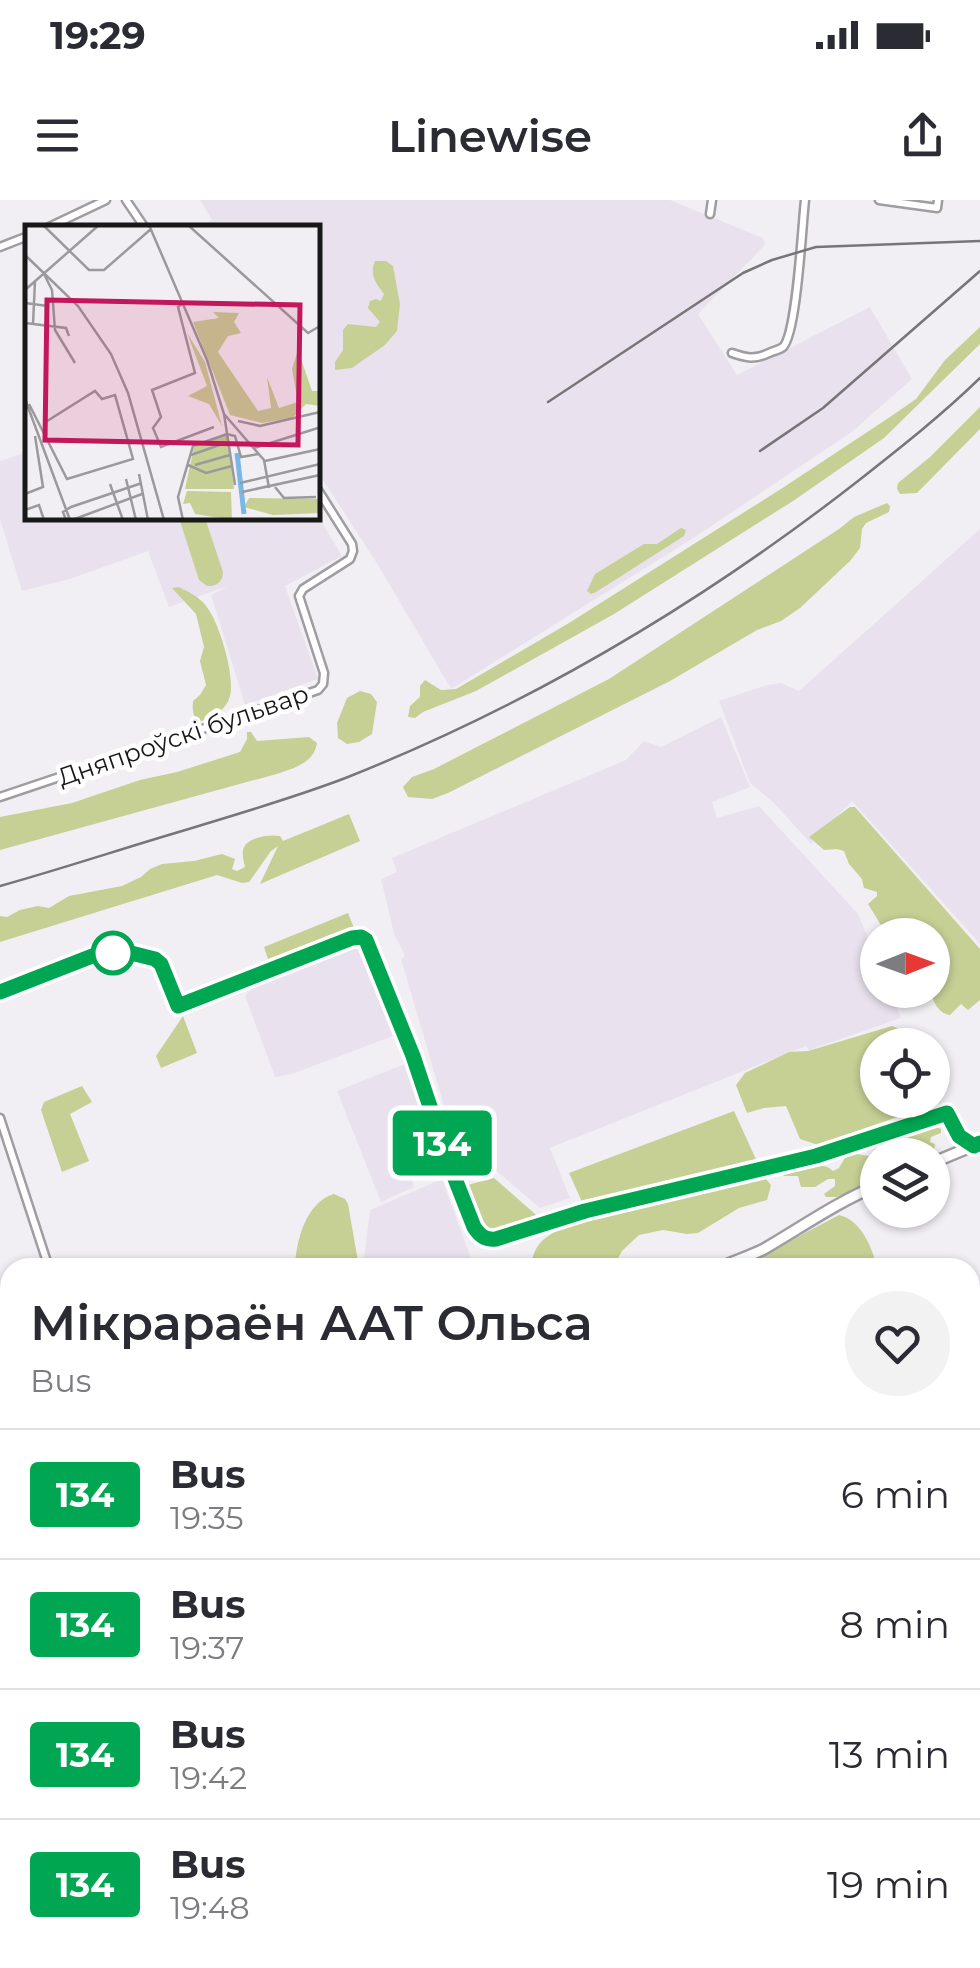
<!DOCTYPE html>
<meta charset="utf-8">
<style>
body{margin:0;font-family:Montserrat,sans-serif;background:#f2f2f3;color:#2b2b33;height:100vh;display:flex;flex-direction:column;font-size:38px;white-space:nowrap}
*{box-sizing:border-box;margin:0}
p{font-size:32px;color:#7c7c81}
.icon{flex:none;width:55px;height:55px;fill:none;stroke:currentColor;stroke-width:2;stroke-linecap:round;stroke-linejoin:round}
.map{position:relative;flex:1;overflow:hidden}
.panel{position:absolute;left:0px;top:1058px;width:980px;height:712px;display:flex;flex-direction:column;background:#fff;border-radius:30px 30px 0 0;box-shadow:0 2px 8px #0004}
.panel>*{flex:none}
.badge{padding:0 20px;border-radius:8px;font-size:35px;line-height:65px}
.needle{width:65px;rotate:89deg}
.tools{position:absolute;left:860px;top:718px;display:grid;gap:20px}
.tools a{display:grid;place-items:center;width:90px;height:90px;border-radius:50%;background:#fff;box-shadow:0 2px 8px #0004;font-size:50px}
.map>.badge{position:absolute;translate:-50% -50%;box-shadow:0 0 0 5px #fff}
.round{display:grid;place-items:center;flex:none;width:105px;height:105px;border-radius:52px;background:#f2f2f3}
.summary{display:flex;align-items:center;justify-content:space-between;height:170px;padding:0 30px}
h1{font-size:48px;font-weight:600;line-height:75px}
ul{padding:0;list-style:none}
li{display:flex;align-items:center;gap:30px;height:130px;padding:0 30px;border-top:2px solid #e1e1e2}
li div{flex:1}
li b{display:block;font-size:38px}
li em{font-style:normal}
li .badge{min-width:110px;font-weight:700;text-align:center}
.status{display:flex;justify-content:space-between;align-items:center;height:70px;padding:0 50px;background:#fff;direction:ltr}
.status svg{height:28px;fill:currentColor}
header{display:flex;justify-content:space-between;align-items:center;height:130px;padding:0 30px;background:#fff;font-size:45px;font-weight:600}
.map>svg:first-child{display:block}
.built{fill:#e9e2ee}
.green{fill:#c6cf94}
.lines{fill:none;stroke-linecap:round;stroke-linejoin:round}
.stream{stroke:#79b8e5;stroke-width:2.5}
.street-casing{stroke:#a09da2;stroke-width:11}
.secondary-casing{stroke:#a09da2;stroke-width:14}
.street{stroke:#fff;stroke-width:6}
.secondary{stroke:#fff;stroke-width:9}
.rail{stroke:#777578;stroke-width:2.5}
.line-casing{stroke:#fff;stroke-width:22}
.line{stroke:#00a651;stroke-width:15}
.stop-dot{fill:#fff;stroke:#00a651;stroke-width:5}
.labels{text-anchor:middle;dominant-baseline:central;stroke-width:9;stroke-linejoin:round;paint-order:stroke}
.street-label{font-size:25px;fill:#191819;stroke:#fff}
.inset-river{fill:none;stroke:#79b8e5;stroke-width:5}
.inset-road{fill:none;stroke:#9b999c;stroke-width:2.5}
.view{fill:#c2185b;fill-opacity:0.15;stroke:#c2185b;stroke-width:5}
.inset-edge{fill:none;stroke:#191819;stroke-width:5}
</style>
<div class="status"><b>19:29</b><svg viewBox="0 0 49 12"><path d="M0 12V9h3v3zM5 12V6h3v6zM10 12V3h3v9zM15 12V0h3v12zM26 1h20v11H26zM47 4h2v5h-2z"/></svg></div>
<header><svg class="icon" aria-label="menu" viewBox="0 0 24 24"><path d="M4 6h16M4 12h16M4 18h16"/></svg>Linewise<svg class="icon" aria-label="share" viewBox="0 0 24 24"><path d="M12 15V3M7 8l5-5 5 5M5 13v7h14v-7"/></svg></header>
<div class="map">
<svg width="980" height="1768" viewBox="0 0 980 1768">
<rect width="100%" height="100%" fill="#f2eff4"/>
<!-- built -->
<path class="built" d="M200,0h470l93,38 2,7 -67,69 39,61 133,-68 42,72 -59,52 -158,106 -244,152 -73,-124 -60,-93v-244h-122l16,-8z
M27,252l1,66h290v-2l24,40 -57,30 33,93 -73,26 -34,-110 17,-9 -59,21 -21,-56 -78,28 -48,12 -22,-72v-58z
M980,329v415l-128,-143 -41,43 -37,-41 -24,-20 -31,-82 48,-16 14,-2 18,8z
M721,517l29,70 -38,15 5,16 42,-12 99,108 19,45 1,31h12l11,28 -92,32 -3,-4 -256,102 20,50 -30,10 -47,-40 -25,9 -14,-37 -53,-181 4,-3 -11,-22 -13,-55 16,-7 -5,-14 234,-98 18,-19 17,6z
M357,743l36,93 -101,38 -17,3 -30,-81 7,-9z
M405,864l39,103 -32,13 2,7 -33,15 -44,-111z
M442,979l32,88h-111l7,-57z"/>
<!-- green -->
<path class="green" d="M375,61h11l7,5 7,38 -3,27 -12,14 -33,23 -17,2v-8l8,-12v-20l5,-6 28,3 4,-5 -12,-14 2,-7 6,-2 5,2 3,-7c-8,-11 -15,-19 -9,-33z
M980,127v17l-96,94 -91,63 -179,113 -138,77 -53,21 -8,6 -7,-1 2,-11 10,-9v-11l5,-6 16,10 15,-1 113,-66 215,-136 106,-70 26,-18 29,-39z
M980,207v22l-63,64 -17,1 -3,-5 1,-6 32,-26z
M887,303l3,3 -1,6 -23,11 -4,6 -2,19 -10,13 -50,47 -19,13 -24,9 -87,51 -222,112 -16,6 -24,-2 -5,-10 9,-10 22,-8 175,-90 230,-150 15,-12z
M179,318h26l18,54c0,9 -6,15 -16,14l-8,-6z
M681,328l5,2 -2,6 -88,56 -5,2 -4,-3 8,-17 49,-30h13z
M179,387c9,5 21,10 27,19 13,15 31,74 23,93 -4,12 -19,20 -31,23 -5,-7 -6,-12 -5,-21l7,-6 6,-10 -6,-24 4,-14 -8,-33 -24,-26z
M360,491l11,3 6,8 -5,32 -13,8 -12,2 -9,-6 -1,-15 10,-25z
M247,532h4l6,9 52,-4 8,6c-3,19 -20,24 -37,30l-280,77v-33l72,-14 68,-23 37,-8 63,-20 7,-13z
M850,607h5l125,142v51l-12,10 -7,-6 -11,11c-13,-2 -16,-14 -21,-25h3v-55h-45l-19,-31 9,-8v-4l-13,-4 -2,-9 -13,-15 -5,-13 -7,-2 -13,1 -15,-13z
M349,614l11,27 -100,43 18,-38 -7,5 -22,31 -7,1 -25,-8 -217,67v-26l7,1 13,-7 18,-4 11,2 20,-12 53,-10 19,-9 9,-8 12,-5 32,-3 28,-7 13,5 -3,10 5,2 8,-4c-1,-5 -3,-11 -2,-17 3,-13 27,-16 37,-14l3,5z
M348,713l6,15 -85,34 -5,-15z
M183,816l14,37 -36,15 -5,-12z
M892,826l12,5 6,14h-32v55h51l-1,6 -110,39 -18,-6 -14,-33 -22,2 -17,5 -11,-28 9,-12 44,-21 19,-1z
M82,886l10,16 -22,12 19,47 -27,11 -21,-62 3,-8z
M734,911l25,55 -176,38 -14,-31z
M927,926h7l7,3v4l-10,4 -1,5 5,2 -1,6 -5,5h-51l-1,25 -40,17h-11l-2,-3 11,-8v-7h-7l-13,8h-14l-3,-11h-14l-3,-3 3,-6c8,0 15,1 22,1 12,0 17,-6 27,3l6,-3 7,-12 10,-2 14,2 20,-15z
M494,978l49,43c-12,5 -27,15 -40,16 -19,2 -32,-37 -39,-51z
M765,978l6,7 -4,15 -28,8 -41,25 -11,1 -24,-4 -24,5 -17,16 -9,16h-82c3,-32 27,-37 55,-46l165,-42z
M334,994l11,5 3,5 11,63h-64c1,-26 11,-65 39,-73z
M839,1015c22,5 33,32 38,52h-136z
M0,1112l10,28v139l-10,2z
M432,1760h233l-2,8h-251z"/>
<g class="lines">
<!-- stream -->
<path class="stream" d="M0,1330l10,-3"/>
<defs>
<path id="street" d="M126,0l19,28
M879,0l58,8 1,-8
M710,14l2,-14
M47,28l59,-28
M0,47l28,-11
M732,153c15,5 22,7 37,0 4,-2 10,-3 14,-6 14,-14 19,-122 22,-147
M0,597l318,-107 5,-6 1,-11 -25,-77 4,-7 47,-30 3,-8 -1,-7 -34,-54
M0,792l100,-39h31l24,6 6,5 17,42 174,-68 9,-1 5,3 47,116 37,110 24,61c6,9 11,13 22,12l89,-28 231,-55 131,-43 12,23 14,9
M0,918l49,150
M0,1105l10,34
M0,1262l8,20
M0,1344l10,-3
M0,1551l10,29
M970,1640l10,-11
M64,1760l3,8
M182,1760l3,8
M847,1768l8,-8"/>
<path id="secondary" d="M932,963l48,-20
M719,1068c15,-7 31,-12 45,-19 38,-22 73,-47 114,-64
M0,1433l10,-10"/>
</defs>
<!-- street casing -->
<use href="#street" class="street-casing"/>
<!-- secondary casing -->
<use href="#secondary" class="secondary-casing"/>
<!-- street -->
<use href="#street" class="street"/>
<!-- secondary -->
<use href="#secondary" class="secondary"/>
<!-- rail -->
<path class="rail" d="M548,202l195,-129 29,-13 44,-13 164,-6
M760,251l63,-43 157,-137
M0,686c61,-17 121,-37 182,-55 55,-17 112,-33 166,-54 183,-73 355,-175 510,-296 42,-33 84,-66 122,-103"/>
</g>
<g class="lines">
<defs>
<path id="line" d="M0,792l100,-39h31l24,6 6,5 17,42 174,-68 9,-1 5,3 47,116 37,110 24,61c6,9 11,13 22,12l89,-28 231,-55 131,-43 12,23 15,10 6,-3"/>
</defs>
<!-- line casing -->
<use href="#line" class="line-casing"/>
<!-- line -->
<use href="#line" class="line"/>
</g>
<!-- markers -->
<circle class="stop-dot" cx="113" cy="753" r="20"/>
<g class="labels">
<!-- street labels -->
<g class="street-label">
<text transform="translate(183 535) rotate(-19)">Дняпроўскі бульвар</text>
</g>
</g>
<!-- overview -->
<g transform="translate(25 25)">
<rect width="295" height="295" fill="#f2eff4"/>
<path d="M188,87l26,1 -5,9 7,11 -13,3 -10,16 40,59 13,-3 -4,-31 12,31 19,-6 -6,-33 6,-19 14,41h8v15l-14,-2 -14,14 -30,5 -32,-8 -37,-93 26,-4zM162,108l18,29 17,64 -13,-22 -21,-8 19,-10zM202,210l7,54h-49l9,-42zM162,266l44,1 1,28 -37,-6 -5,-11 -7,1zM224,273l71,1v14l-47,2 -29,-8z" fill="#c6cf94"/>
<path class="inset-river" d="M212,228l7,61"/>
<path class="inset-road" d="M18,0l46,45h15l47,-41M124,0l58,135 17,54 11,71M163,0l120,108 12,-7M0,30l53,51 33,48 17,39 36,127M19,49l8,16 3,40 20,33M0,65l74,-65M0,78l23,3 -2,19M158,78l-5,4 17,66 -43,17 9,27 -8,11 8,19 53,-20M0,98l41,5 3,8M8,99l2,-43M0,174l45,121M4,179l38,75 66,-20 -18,-64 -13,4 -7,-8 -51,32M199,189l40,46 5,28M213,196l22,5 60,-14M229,223l64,-20M166,230l37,-13M240,236l55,-12M163,240l18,8 26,-7M170,240l35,-10M114,249l9,46M101,254l10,41M215,258l80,-19M85,259l13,36M250,262l9,11 32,-1M217,267l78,-17M0,269l18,-7 -8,-51M0,285l14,-5 5,15M41,295l-3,-8 8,-5 71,-24M47,295l70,-26M158,295l-5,-23 15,-51 34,-12 8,2 6,21 18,-3"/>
<path class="view" d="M22,75l253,5 -2,140 -253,-5z"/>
<rect width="295" height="295" class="inset-edge"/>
</g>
</svg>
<div class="tools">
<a><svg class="needle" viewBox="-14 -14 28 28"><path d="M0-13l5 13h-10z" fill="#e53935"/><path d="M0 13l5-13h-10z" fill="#7c7c81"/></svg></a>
<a><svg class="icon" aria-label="locate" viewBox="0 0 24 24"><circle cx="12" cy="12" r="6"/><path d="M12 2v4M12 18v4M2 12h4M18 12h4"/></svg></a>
<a><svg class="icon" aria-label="layers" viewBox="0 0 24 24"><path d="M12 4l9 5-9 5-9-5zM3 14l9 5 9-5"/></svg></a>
</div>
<b class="badge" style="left:442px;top:943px;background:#00a651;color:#fff">134</b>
<section class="panel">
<div class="summary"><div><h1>Мікрараён ААТ Ольса</h1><p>Bus</p></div><a class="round"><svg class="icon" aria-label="heart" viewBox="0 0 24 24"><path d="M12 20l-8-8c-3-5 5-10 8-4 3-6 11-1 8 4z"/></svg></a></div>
<ul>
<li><span class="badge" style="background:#00a651;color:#fff">134</span><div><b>Bus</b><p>19:35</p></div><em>6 min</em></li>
<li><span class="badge" style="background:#00a651;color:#fff">134</span><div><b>Bus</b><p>19:37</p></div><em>8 min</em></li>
<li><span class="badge" style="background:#00a651;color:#fff">134</span><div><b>Bus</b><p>19:42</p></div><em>13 min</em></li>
<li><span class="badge" style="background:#00a651;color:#fff">134</span><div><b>Bus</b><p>19:48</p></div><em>19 min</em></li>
</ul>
</section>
</div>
